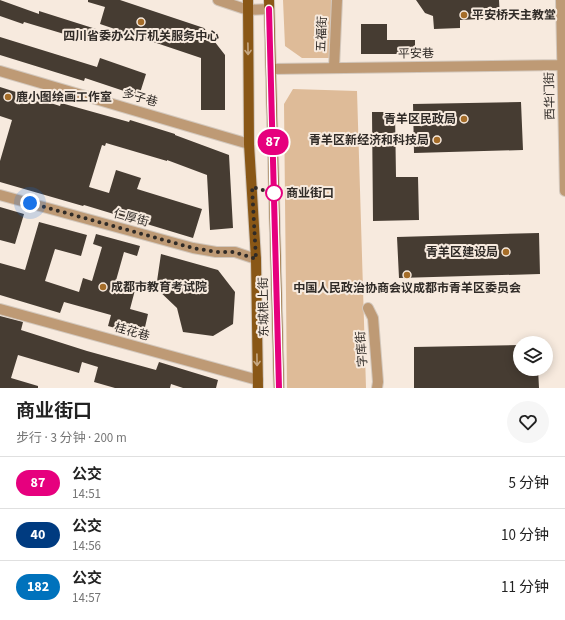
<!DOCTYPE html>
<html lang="zh">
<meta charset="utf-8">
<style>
body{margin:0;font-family:"Source Sans 3","Noto Sans SC",sans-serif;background:#f6f6f6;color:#222;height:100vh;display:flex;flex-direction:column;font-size:15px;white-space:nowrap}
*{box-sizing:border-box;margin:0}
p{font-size:13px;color:#767676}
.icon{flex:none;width:22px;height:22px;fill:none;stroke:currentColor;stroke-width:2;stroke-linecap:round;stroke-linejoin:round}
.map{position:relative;height:388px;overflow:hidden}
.sheet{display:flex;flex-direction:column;background:#fff;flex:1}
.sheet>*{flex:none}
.badge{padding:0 8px;border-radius:13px;font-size:14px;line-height:26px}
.controls{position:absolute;left:513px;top:336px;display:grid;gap:8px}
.controls a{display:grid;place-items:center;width:40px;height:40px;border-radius:50%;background:#fff;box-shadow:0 2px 10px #0003;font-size:20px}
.you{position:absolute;width:20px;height:20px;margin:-10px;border:3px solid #fff;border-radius:50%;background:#1a73e8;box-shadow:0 0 0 6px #1a73e833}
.map>.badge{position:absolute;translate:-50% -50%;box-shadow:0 0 0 2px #fff}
.round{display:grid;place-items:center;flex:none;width:42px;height:42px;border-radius:21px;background:#f6f6f6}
.overview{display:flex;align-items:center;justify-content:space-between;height:68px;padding:0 16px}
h1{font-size:19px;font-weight:700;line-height:30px}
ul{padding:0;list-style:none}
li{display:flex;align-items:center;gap:12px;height:52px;padding:0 16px;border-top:1px solid #e0e0e0}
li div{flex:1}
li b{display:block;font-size:15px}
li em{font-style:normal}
li .badge{min-width:44px;font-weight:700;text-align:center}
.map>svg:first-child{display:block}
.green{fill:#debb98}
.building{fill:#463c32}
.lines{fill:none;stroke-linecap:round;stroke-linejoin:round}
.minor-casing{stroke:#d3c8bd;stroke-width:12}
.primary-casing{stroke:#d3c8bd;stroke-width:12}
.minor{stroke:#be9a75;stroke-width:10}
.primary{stroke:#895716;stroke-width:10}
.oneway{stroke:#c6a884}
.line-casing{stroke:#fff;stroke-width:9}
.line{stroke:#e6007e;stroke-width:6}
.walk{stroke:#302b27;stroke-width:4;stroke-dasharray:0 7.2}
.poi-dot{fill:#a56d29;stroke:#f7eade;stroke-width:1.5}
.stop-dot{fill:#fff;stroke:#e6007e;stroke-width:2}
.labels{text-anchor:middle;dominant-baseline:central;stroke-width:4;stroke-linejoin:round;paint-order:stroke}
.poi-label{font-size:12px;font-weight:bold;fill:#302b27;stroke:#f7eade;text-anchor:start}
.street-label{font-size:12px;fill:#302b27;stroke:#f7eade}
.stop-label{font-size:12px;font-weight:bold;fill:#302b27;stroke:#f7eade;text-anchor:start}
</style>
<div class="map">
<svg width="565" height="388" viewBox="0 0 565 388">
<rect width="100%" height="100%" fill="#f7eade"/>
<!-- green -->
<path class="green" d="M283,0h49l-3,58h-27l-17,-12z
M293,89l64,2 9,297h-79l-3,-284z"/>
<!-- building -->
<path class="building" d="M0,0l39,14v-3l57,18 -5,13 -67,-20 -1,2 -23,-8z
M88,0h32l84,28 21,27v55h-24v-52l-101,-34 5,-17 -17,-5z
M416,0h83l1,18 -40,2v8l-26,1 -1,-13 -8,-3z
M361,24h26v16h28v14h-54z
M0,37l97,30 3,-9 46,16 -7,22 -54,-18 -1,3 -84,-26z
M0,87l60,19 1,-3 68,19 1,-2 45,14v1l54,20 4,73 -23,2 -3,-55 -40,-15v1l-61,-18 -1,3 -3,-1 -13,42 20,6 7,-23 25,8 -4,11 65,20 -9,29 -109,-33 -1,1 -83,-24v-21l12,-41 -12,-4z
M521,102l2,48 -109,3 -1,-49z
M372,112h23l1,65h22l1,43 -46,1z
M0,207l24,7 -9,30 -15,-4z
M39,222l48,13 -6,21 -26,-7 -10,32 34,11 4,-14 9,3 10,-34 -9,-3 3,-10 44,12 -3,10 -13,-4 -9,32 20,6 -5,19 18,5 -5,22 -35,-10 3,-11 -47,-13 -4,11 -60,-18v-32l25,7z
M539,233l1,41 -141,4 -2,-41z
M161,254l57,16 17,22 -2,32 -20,12 -30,-4 -6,-24 -21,-20z
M0,316l23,6 -2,8 66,21 69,19 3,-8 59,18 -2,8h-33l-12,-4 -1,4h-55l-21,-6 4,-15 -16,-5 -3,11 -61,-18 -7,23 27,8v2h-38z
M520,345v24h18l1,19h-125v-41z"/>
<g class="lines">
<defs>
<path id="minor" d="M218,0l30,10 21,-1
M561,0l4,191
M334,68l3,-68
M271,69l291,-4
M0,71l249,73
M0,195l193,53 23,4h19l21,7
M368,308l5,10 5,64 -1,6
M0,309l258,71"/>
<path id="primary" d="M248,0l1,144 7,115 2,129
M269,0l10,388"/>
</defs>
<!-- minor casing -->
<use href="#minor" class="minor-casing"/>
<!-- primary casing -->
<use href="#primary" class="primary-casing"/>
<!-- minor -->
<use href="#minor" class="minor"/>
<!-- primary -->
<use href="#primary" class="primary"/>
</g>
<!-- one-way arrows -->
<defs><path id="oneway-shaft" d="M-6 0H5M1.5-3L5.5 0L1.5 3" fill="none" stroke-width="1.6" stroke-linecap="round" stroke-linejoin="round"/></defs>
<g class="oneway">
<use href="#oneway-shaft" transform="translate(248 49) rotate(89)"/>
<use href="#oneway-shaft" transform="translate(257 360) rotate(89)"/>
</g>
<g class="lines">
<defs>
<path id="line" d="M269,9l10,379"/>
</defs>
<!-- line casing -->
<use href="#line" class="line-casing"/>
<!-- line -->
<use href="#line" class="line"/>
<!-- walk -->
<path class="walk" d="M30,203l163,45 23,4h18l22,7 -4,-72 22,6"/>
</g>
<!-- markers -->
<g class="poi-dot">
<circle cx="464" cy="15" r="4"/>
<circle cx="141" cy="22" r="4"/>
<circle cx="8" cy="97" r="4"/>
<circle cx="464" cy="119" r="4"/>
<circle cx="437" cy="140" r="4"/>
<circle cx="506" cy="252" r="4"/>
<circle cx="407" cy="275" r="4"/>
<circle cx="103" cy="287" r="4"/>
</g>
<circle class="stop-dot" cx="274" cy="193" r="8"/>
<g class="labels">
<!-- poi labels -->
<g class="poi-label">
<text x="472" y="15">平安桥天主教堂</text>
<text x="141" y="36" text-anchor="middle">四川省委办公厅机关服务中心</text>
<text x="16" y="97">鹿小图绘画工作室</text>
<text x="456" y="119" text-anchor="end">青羊区民政局</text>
<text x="429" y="140" text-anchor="end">青羊区新经济和科技局</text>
<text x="498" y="252" text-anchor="end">青羊区建设局</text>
<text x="111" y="287">成都市教育考试院</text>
<text x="407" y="288" text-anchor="middle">中国人民政治协商会议成都市青羊区委员会</text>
</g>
<!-- street labels -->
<g class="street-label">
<text transform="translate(322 34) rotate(-88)">五福街</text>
<text transform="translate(416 54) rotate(-1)">平安巷</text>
<text transform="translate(550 96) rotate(-91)">西华门街</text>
<text transform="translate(140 98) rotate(16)">多子巷</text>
<text transform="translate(131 218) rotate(15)">仁厚街</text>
<text transform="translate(264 307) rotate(-91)">东城根上街</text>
<text transform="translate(132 332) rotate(16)">桂花巷</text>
<text transform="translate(362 349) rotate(-94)">字库街</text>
</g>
<!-- stop labels -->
<g class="stop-label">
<text x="286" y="193">商业街口</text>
</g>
</g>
</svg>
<div class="controls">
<a><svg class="icon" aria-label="layers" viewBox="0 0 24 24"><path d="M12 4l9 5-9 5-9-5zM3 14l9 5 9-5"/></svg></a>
</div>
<div class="you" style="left:30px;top:203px"></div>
<b class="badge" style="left:273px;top:142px;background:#e6007e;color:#fff">87</b>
</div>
<section class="sheet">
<div class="overview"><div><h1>商业街口</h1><p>步行 · 3 分钟 · 200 m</p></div><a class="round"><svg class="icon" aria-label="heart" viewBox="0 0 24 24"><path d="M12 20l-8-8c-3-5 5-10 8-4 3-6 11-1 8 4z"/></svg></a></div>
<ul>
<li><span class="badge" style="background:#e6007e;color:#fff">87</span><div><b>公交</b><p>14:51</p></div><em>5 分钟</em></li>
<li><span class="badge" style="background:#003b80;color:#fff">40</span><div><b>公交</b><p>14:56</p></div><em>10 分钟</em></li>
<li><span class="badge" style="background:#0072bc;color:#fff">182</span><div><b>公交</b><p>14:57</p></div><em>11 分钟</em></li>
</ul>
</section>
